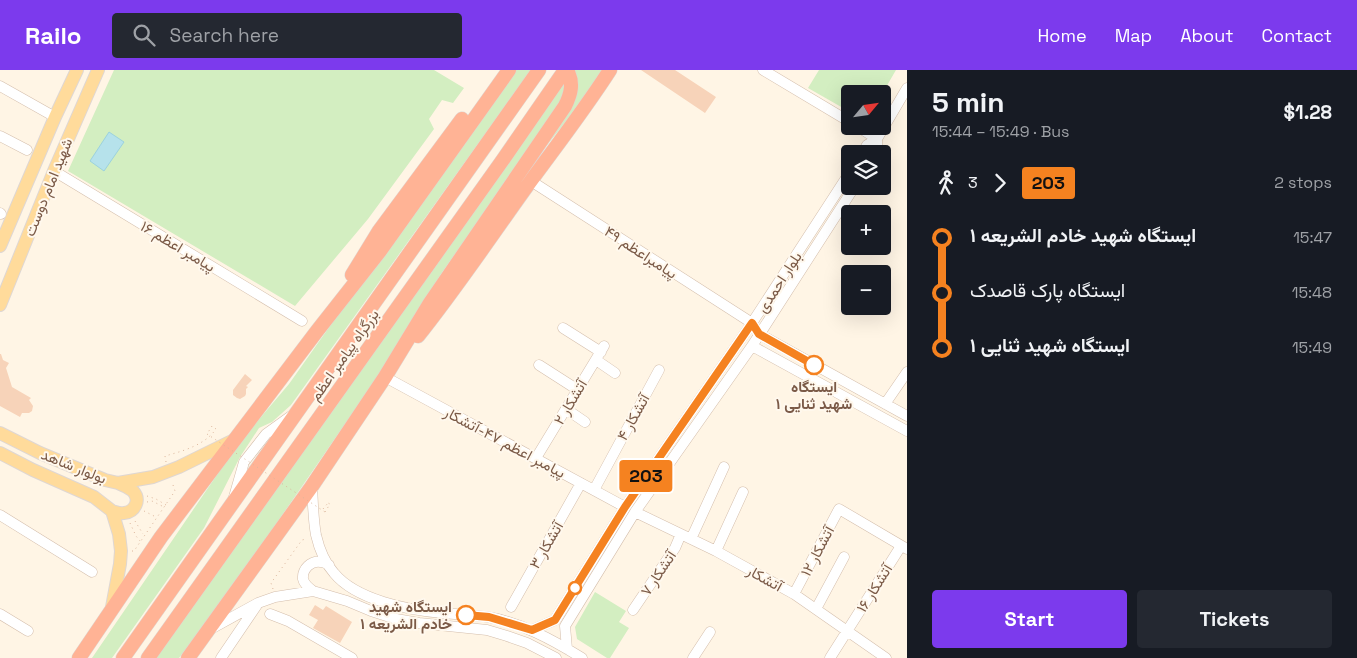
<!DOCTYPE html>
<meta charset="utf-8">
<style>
body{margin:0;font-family:"Space Grotesk",Vazirmatn,sans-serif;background:#242831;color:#f1f3f6;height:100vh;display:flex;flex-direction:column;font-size:19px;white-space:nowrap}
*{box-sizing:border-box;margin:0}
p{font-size:16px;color:#9ea1a6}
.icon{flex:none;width:28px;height:28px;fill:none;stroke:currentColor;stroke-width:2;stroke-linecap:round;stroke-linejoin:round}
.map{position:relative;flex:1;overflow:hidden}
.details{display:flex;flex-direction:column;background:#171b24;width:450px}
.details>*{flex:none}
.badge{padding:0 10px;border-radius:4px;font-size:18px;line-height:32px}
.needle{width:32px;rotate:61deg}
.fabs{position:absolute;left:841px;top:15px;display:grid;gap:10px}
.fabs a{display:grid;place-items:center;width:50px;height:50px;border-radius:5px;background:#171b24;box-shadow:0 5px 20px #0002;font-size:25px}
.map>.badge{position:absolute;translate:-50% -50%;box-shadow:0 0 0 2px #fff}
.legs{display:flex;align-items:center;gap:8px;height:55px;padding:0 25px;font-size:16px}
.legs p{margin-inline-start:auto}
.headline{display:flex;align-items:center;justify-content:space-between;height:85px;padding:0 25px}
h1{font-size:28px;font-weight:600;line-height:38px}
.action{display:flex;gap:10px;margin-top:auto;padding:10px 25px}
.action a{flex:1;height:58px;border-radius:5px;background:#7c3aed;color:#fff;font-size:20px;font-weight:600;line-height:58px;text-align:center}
.action a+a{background:#242831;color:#f1f3f6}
ul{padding:0 25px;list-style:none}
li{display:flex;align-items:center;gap:18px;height:55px;font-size:19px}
li i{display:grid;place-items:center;width:8px;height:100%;margin:0 6px;background:currentColor}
li i::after{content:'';width:12px;height:12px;margin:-6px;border:4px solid;border-radius:50%;background:#171b24}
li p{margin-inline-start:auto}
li:first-child i{background:linear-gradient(#0000 50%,currentColor 0)}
li:last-child i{background:linear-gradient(currentColor 50%,#0000 0)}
header{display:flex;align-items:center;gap:30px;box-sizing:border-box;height:70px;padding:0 25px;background:#7c3aed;color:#fff}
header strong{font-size:24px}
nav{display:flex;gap:28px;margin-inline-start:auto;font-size:18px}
.search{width:350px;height:45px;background:#242831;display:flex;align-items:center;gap:12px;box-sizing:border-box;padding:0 18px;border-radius:5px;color:#9ea1a6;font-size:19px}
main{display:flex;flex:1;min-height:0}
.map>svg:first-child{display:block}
.green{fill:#d3eec1}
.water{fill:#b6e2eb;stroke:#9cd2de}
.building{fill:#f7d3b9}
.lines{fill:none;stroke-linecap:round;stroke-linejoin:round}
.minor-casing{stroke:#d4beac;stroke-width:11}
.major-casing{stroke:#dfd7d3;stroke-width:14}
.highway-casing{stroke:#dfd7d3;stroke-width:15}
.path{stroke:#dcb69c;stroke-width:1;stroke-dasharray:1 4;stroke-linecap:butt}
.minor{stroke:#fff;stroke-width:10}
.major{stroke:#ffdb9b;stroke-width:12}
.highway{stroke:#ffb395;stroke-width:14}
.path-bridge{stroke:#dcb69c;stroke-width:1;stroke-dasharray:1 4;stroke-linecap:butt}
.line-1-casing{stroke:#fff;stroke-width:11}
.line-1{stroke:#f58220;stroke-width:8}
.stop-1-dot{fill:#fff;stroke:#f58220;stroke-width:2.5}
.labels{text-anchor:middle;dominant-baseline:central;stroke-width:4;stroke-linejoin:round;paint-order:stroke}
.street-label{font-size:15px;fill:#7b5a47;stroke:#fff8ed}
.stop-label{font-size:15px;font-weight:bold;fill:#7b5a47;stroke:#fff8ed}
</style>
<header>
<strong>Railo</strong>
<div class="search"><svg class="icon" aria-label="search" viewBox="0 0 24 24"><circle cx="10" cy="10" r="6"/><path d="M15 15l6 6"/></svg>Search here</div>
<nav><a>Home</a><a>Map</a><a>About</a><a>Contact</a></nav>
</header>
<main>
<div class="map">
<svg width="907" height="588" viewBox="0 0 907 588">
<rect width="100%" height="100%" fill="#fff5e5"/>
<!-- green -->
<path class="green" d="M114,0h320l30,18 -11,15 -11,-3 -13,19 5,10 -66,90 -73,87 -227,-135z
M511,0h20l-240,335 -19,17 -13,6 -19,29 -36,71 -92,130h-20l146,-214 51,-60z
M572,0h33l-8,13 -58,72 -12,-3 -86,122 -58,95 -156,226 -48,63h-23z
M819,0h77l-14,24h-32v18l-42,-24z
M595,522l31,19 -7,11 10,6 -19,30h-3l-30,-19 -2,-12z"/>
<!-- water -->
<path class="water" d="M109,62l15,10 -20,29 -14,-10z"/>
<!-- building -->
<path class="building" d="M641,0h34l41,27 -11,16z
M0,284h1l2,6 6,3 -3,5 6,19 19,11 -2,2 4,6 -1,5 -3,2h-7l-2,4 -20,-11z
M245,304l7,6 -6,6 2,1 -2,2v5l-1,2 -5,3 -3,-1 -4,-3v-5z
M315,535l8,5 3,-4 26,16 -12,21 -27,-15 5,-8 -9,-5z"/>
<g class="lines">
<defs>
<path id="minor" d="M763,0l87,52
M0,16l55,31
M857,56l20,13
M0,66l27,14
M862,84l5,-9 10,-6 30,-51
M876,84l1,-2v-13
M54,101l248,150
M531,111l221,142 7,11 148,82
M0,143l1,1
M563,258l38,24
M752,276l155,85
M596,290l19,13
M539,295l39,25
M385,307l240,130
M885,334l22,-32
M566,339l19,13
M536,388l68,-112
M312,416c1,16 1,33 4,49 3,13 9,28 18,38 22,27 74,37 108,40 15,1 31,2 46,4 34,6 65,23 94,41
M594,420l65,-120
M234,427l10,-35 22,-28 25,-18
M635,442l81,39 78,43 92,64
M0,445l92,57
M691,469l33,-72
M716,481l27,-59
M313,521c-4,-3 -9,-7 -10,-12 -1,-10 8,-19 18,-17 2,0 6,2 8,3
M794,524l45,-85 68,40
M511,537l70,-124
M816,539l28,-52
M633,540l42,-62 6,-14
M0,544l28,17
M270,544l18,7 64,37
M209,560l49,-27 17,-6 38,-6 34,10 24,10 25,8 23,4 68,7 20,6 20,7 29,15
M532,560l23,-10 70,-113 127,-184 98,-151
M567,579l-2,-23 70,-114 117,-166 103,-160
M221,588l36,-53
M693,588l17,-26
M830,588l71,-112"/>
<path id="major" d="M0,176l55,-129 22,-47
M0,235l54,-134 44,-101
M0,363l40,20 65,27 13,3 35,-6 26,-10 55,-27
M0,383l33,17 61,27 18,14 7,23 2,17 -1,13 -8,43
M112,441c4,1 8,3 12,2 11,-1 17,-13 9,-22 -4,-3 -10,-6 -15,-8"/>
<path id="highway" d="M352,205l27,-44 83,-112
M418,266c40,-50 75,-103 112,-154 27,-37 55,-73 80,-112
M79,588l82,-121 156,-206 63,-80 129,-181
M123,588l416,-588
M148,588l354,-497 63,-91
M188,588l124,-172 73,-109 45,-74 135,-197c6,-12 9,-23 2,-36"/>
</defs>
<!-- minor casing -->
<use href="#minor" class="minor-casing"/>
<!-- major casing -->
<use href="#major" class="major-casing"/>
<!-- highway casing -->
<use href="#highway" class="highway-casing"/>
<!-- path -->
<path class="path" d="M166,392l-1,-6c18,-5 40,-11 51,-27l-4,-3 -5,8
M147,426l9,3 10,6
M147,432l5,-1 12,6
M323,439l5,-6
M144,441l12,6
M325,442l5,-8 -2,-1
M135,451l8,13
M130,453l6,13 4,5
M132,481h2l41,-60 -3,-9
M273,519l-2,-6 31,-43 4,-1"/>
<!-- minor -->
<use href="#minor" class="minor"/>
<!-- major -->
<use href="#major" class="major"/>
<!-- highway -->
<use href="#highway" class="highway"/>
<!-- path-bridge -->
<path class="path-bridge" d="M207,364l118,78"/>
</g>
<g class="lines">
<defs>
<path id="line-1" d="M466,545l23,2 43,13 23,-10 70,-113 127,-184 7,11 55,31"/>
</defs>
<!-- line-1 casing -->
<use href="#line-1" class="line-1-casing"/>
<!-- line-1 -->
<use href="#line-1" class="line-1"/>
</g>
<!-- markers -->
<g class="stop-1-dot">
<circle cx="814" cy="295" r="9"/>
<circle cx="575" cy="518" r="6"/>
<circle cx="466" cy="545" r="9"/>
</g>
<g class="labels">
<!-- street labels -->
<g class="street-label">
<text transform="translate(48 117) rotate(-68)">شهید امام دوست</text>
<text transform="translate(178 176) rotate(31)">پیامبر اعظم ۱۶</text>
<text transform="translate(641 182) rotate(33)">پیامبراعظم ۴۹</text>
<text transform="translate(779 212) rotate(-57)">بلوار احمدی</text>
<text transform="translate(344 285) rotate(-55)">بزرگراه پیامبر اعظم</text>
<text transform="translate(570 332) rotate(-59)">آتشکار ۲</text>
<text transform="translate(633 347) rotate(-61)">آتشکار ۴</text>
<text transform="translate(505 372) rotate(28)">پیامبر اعظم ۴۷-آتشکار</text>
<text transform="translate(74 396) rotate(22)">بولوار شاهد</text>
<text transform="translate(546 475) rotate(-60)">آتشکار ۳</text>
<text transform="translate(817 481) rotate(-62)">آتشکار ۱۲</text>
<text transform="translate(658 503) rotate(-56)">آتشکار ۷</text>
<text transform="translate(765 508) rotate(29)">آتشکار</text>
<text transform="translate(874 518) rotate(-58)">آتشکار ۱۶</text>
</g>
<!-- stop labels -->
<g class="stop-label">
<text x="814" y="316">ایستگاه<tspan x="814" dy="17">شهید ثنایی ۱</tspan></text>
<text x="452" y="536" text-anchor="end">ایستگاه شهید<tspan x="452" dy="17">خادم الشریعه ۱</tspan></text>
</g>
</g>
</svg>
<div class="fabs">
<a><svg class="needle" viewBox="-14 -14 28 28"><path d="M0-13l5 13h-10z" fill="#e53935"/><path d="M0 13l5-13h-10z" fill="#9ea1a6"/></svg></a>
<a><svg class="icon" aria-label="layers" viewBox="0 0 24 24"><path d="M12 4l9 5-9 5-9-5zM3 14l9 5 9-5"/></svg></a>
<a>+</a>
<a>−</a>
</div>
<b class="badge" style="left:646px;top:406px;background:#f58220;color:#111">203</b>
</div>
<section class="details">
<div class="headline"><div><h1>5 min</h1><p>15:44 – 15:49 · Bus</p></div><b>$1.28</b></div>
<div class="legs"><svg class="icon" aria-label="walk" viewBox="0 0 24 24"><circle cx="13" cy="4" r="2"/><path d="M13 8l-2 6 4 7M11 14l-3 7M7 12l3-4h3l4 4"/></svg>3<svg class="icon" aria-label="forward" viewBox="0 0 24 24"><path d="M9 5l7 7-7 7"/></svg><b class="badge" style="background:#f58220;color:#111">203</b><p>2 stops</p></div>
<ul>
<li><i style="color:#f58220"></i><b>ایستگاه شهید خادم الشریعه ۱</b><p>15:47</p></li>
<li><i style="color:#f58220"></i><span>ایستگاه پارک قاصدک</span><p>15:48</p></li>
<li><i style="color:#f58220"></i><b>ایستگاه شهید ثنایی ۱</b><p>15:49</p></li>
</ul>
<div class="action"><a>Start</a><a>Tickets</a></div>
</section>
</main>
